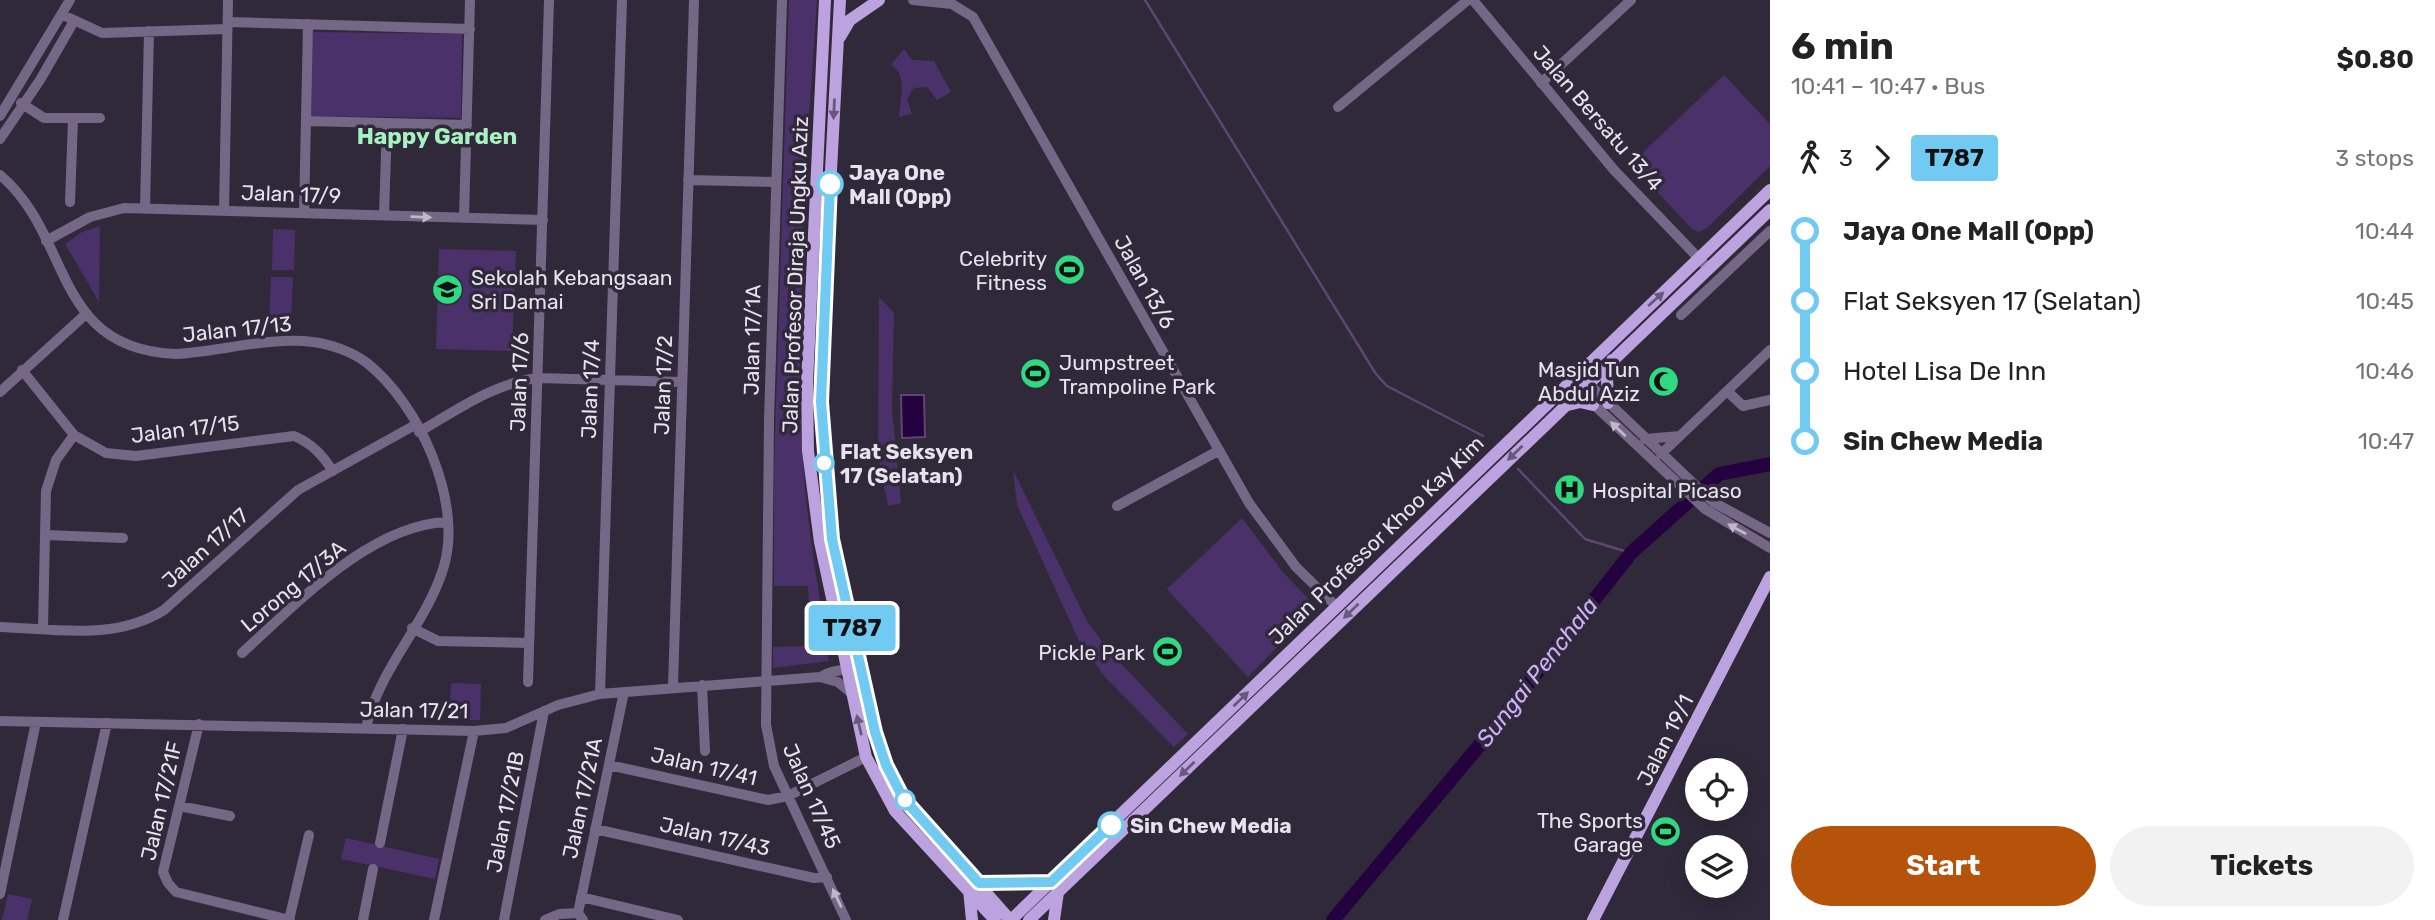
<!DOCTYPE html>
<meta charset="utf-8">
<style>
body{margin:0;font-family:Rubik,sans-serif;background:#f2f2f2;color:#222;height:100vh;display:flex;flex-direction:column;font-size:26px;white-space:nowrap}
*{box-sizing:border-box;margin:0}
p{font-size:23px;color:#767676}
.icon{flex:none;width:38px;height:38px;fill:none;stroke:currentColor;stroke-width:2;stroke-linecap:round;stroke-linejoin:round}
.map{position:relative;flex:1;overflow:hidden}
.panel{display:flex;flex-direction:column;background:#fff;width:665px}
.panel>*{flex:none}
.badge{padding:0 14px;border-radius:5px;font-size:24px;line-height:46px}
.controls{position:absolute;left:1685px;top:758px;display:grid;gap:14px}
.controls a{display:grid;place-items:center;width:63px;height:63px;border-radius:50%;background:#fff;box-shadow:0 4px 18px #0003;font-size:35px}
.map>.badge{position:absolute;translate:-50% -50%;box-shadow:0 0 0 4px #fff}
.legs{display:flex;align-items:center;gap:10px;height:77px;padding:0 21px;font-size:23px}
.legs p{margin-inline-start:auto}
.summary{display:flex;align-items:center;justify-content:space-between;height:119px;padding:0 21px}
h1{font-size:38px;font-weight:700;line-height:52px}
.action{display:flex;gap:14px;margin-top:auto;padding:14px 21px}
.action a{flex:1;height:80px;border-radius:42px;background:#b45309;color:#fff;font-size:28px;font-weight:700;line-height:80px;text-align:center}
.action a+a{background:#f2f2f2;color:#222}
ul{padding:0 21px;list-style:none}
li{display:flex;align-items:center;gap:24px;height:70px;font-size:26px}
li i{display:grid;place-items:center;width:10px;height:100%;margin:0 9px;background:currentColor}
li i::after{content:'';width:18px;height:18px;margin:-9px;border:5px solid;border-radius:50%;background:#fff}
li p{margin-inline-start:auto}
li:first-child i{background:linear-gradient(#0000 50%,currentColor 0)}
li:last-child i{background:linear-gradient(currentColor 50%,#0000 0)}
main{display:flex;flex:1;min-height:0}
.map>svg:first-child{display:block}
.green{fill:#4b316a}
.water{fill:#24023f;stroke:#5e4574;stroke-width:2}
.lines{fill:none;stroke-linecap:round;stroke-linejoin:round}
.stream{stroke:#5e4574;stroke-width:2.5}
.river{stroke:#24023f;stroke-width:14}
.minor{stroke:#746886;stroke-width:10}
.major{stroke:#bca2df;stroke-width:12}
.oneway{fill:#68597c}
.oneway2{fill:#bfb7ca}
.line-1-casing{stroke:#fff;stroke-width:16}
.line-1{stroke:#71caf2;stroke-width:10}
.stop-1-dot{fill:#fff;stroke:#71caf2;stroke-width:3.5}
.labels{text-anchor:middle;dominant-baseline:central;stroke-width:7;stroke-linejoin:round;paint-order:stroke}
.street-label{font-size:21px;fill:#e7e2ee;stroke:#30293a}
.stop-label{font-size:21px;font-weight:bold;fill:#e7e2ee;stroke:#30293a;text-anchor:start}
.poi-label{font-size:21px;fill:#e7e2ee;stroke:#30293a;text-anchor:end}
.neighbourhood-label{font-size:23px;font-weight:bold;fill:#a8f2c1;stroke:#30293a}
.water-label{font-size:23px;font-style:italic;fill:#cfaffa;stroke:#30293a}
</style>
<main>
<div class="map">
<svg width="1770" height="920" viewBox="0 0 1770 920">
<rect width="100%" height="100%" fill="#30293a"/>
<!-- green -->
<path class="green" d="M789,0h28c-10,148 -22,297 -15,445 3,72 17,145 27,216l-56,7v-21l39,-1 -4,-60h-34v-118z
M311,32l151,2 -1,84 -151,-2z
M904,49l8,11 22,1 17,31 -14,8 -10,-13 -13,1 -7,11 5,15 -13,3c1,-16 9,-44 -8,-52z
M1724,75l46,49v42l-63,62 -8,4 -6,-2 -62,-66z
M100,226l-1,76 -34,-58 17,-12z
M273,229l22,1 -1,40h-22z
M439,249l77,2 -4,100 -76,-2z
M271,277h22l-2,47 -22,-1z
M879,297l15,16 -2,96 9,94 -13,3 -10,-50z
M1013,470l74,151 22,30 79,83 -14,13 -69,-70 -26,-36 -62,-136z
M1242,518l40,53 34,36 -68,70 -81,-88z
M451,683l30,1 -1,36h-31z
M346,838l93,21 -4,20 -94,-20z
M8,894l24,5 -5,21h-25z"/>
<!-- water -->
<path class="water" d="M901,395h23l1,42 -23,1z"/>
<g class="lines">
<!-- stream -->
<path class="stream" d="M1145,0l231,374 11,12 96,50
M1518,469l67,70 46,14"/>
<!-- river -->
<path class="river" d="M1333,920l151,-180 147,-187 88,-79 51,-10"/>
<!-- minor -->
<path class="minor" d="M782,0l-13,420 -3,305 8,41 72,154
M913,0l39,4 21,13 276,486 47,64 40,39
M1473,0l141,170 94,98
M63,15l39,18 125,-4
M228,22l242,7
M1541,83l90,-83
M21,103l23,15h56
M1338,107l130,-107
M0,116l70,-116
M306,121l161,4
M0,139l40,-59 34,-59
M0,175c73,61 51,174 176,179 41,-2 98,-18 137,-12 17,2 40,10 54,21 52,41 96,138 77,203 -17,58 -65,102 -78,162
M688,180l88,2
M70,202l3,-84
M145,209l4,-178
M224,211l4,-211
M304,213l4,-189
M384,215l3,-92
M464,218l6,-218
M46,241l44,-24 34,-9 419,12
M1681,315l89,-84
M22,370l52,65 32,18 30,3 158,-20c19,8 28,19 39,35
M1588,383l125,119 57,31
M1727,391l16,15 27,-6
M0,392l86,-78
M1590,401l115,108 65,39
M419,432c38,-22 75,-49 119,-54l144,4
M1645,439l35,-3
M1661,454l109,-104
M1117,506l101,-55
M45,535l78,3
M0,627c56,2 115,14 164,-17l134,-120 117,-65
M43,628l3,-137 10,-31 18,-25
M412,628l26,13 91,2
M242,653c54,-49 129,-129 206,-131
M820,677l18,5 13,11
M528,682l21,-682
M702,685l3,66
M673,687l21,-687
M600,694l22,-694
M0,721l474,10 32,-3 52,-23 42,-11 220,-17c10,-6 22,-8 34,-7l8,13
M199,724l-36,148 5,11 8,9 114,28
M609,765l159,35 20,-4 78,-39
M179,806l51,10
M595,829l219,49 13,-1
M380,843l23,-114
M0,894l36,-172
M581,897l97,23
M578,913l46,-221
M63,920l44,-197
M289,920l20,-85
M363,920l10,-51
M434,920l40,-189
M504,920l40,-209
M545,920l14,-6 19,-1 5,7"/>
<!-- major -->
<path class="major" d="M825,0l-18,383 1,68 12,91 46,215 29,54 100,109
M840,0l-19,360v62l11,117 43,193 10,33 18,33 107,122
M840,37l10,-17 29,-20
M1608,403l-1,-25 5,-18
M1564,406l16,-4 13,3
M980,883l71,-1
M969,890l3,30
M1011,920l759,-730
M1029,920l741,-710
M1054,920l4,-28
M1593,920l177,-343"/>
</g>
<!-- one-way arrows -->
<defs><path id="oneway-solid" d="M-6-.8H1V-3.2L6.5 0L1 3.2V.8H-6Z" transform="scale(1.75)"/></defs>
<g class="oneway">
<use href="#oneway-solid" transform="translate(834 109) rotate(93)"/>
<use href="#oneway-solid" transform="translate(1656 299) rotate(-42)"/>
<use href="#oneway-solid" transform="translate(1515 453) rotate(136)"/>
<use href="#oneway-solid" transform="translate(1351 611) rotate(136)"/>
<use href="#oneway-solid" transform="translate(1241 699) rotate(-44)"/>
<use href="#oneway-solid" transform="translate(859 725) rotate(-103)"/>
<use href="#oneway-solid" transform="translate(1187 769) rotate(136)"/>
</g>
<g class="oneway2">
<use href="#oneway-solid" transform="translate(421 217) rotate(2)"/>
<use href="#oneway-solid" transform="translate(1618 429) rotate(-136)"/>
<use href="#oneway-solid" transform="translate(1737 529) rotate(-151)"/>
<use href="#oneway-solid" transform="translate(837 898) rotate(-115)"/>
</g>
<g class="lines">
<defs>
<path id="line-1" d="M830,184l-9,218 11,137 43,193 11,33 17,33 76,85 72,-1 60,-57"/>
</defs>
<!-- line-1 casing -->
<use href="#line-1" class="line-1-casing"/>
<!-- line-1 -->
<use href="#line-1" class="line-1"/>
</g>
<!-- icons -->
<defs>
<symbol id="stadium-disc" viewBox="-11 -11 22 22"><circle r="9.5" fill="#31d882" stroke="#30293a"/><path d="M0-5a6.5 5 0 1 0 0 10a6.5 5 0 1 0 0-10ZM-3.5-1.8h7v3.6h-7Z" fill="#111"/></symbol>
<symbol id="school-disc" viewBox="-11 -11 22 22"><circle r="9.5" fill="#31d882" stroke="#30293a"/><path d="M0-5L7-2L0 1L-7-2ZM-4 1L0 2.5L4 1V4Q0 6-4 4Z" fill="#111"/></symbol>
<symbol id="mosque-disc" viewBox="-11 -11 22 22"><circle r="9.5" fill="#31d882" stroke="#30293a"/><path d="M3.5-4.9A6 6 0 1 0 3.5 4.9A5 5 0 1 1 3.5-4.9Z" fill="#111"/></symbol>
<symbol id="hospital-disc" viewBox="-11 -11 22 22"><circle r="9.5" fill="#31d882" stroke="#30293a"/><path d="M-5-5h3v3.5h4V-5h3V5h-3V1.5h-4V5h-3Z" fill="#111"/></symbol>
</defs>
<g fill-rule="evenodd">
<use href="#stadium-disc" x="1052" y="252" width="35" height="35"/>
<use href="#school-disc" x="430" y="272" width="35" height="35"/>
<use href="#stadium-disc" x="1018" y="356" width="35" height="35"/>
<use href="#mosque-disc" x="1646" y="364" width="35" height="35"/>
<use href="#hospital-disc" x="1552" y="472" width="35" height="35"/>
<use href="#stadium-disc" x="1150" y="634" width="35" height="35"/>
<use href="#stadium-disc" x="1648" y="814" width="35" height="35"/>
</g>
<!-- markers -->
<g class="stop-1-dot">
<circle cx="830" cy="184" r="12"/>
<circle cx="824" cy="463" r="9"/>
<circle cx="905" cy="800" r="9"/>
<circle cx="1111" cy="825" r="12"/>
</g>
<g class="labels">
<!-- street labels -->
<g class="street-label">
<text transform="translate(1598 118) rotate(49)">Jalan Bersatu 13/4</text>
<text transform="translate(291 194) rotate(2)">Jalan 17/9</text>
<text transform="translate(795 275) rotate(-88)">Jalan Profesor Diraja Ungku Aziz</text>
<text transform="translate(1145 282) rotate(61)">Jalan 13/6</text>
<text transform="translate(237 329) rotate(-6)">Jalan 17/13</text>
<text transform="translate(752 340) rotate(-89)">Jalan 17/1A</text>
<text transform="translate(519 382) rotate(-88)">Jalan 17/6</text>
<text transform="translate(663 385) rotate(-88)">Jalan 17/2</text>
<text transform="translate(590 389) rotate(-88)">Jalan 17/4</text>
<text transform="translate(185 429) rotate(-7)">Jalan 17/15</text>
<text transform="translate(1376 540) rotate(-44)">Jalan Professor Khoo Kay Kim</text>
<text transform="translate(205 548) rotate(-42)">Jalan 17/17</text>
<text transform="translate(293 586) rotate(-40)">Lorong 17/3A</text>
<text transform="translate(414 710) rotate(1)">Jalan 17/21</text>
<text transform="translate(1665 740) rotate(-63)">Jalan 19/1</text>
<text transform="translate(704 766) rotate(13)">Jalan 17/41</text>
<text transform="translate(812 796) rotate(66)">Jalan 17/45</text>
<text transform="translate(582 798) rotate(-78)">Jalan 17/21A</text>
<text transform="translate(161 801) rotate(-77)">Jalan 17/21F</text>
<text transform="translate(505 812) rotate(-79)">Jalan 17/21B</text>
<text transform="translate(715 836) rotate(13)">Jalan 17/43</text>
</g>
<!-- stop labels -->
<g class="stop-label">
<text x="849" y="172">Jaya One<tspan x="849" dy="24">Mall (Opp)</tspan></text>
<text x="840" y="451">Flat Seksyen<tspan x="840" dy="24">17 (Selatan)</tspan></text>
<text x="1130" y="825">Sin Chew Media</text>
</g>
<!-- poi labels -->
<g class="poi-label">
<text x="1047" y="258">Celebrity<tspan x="1047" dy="24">Fitness</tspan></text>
<text x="471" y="277" text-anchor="start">Sekolah Kebangsaan<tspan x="471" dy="24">Sri Damai</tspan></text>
<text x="1059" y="362" text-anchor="start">Jumpstreet<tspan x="1059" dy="24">Trampoline Park</tspan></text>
<text x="1640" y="369">Masjid Tun<tspan x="1640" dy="24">Abdul Aziz</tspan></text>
<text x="1592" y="490" text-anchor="start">Hospital Picaso</text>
<text x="1145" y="652">Pickle Park</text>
<text x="1643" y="820">The Sports<tspan x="1643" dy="24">Garage</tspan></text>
</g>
<!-- neighbourhood labels -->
<g class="neighbourhood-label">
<text x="437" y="136">Happy Garden</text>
</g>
<!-- water labels -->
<g class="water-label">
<text transform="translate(1537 672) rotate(-52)">Sungai Penchala</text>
</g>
</g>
</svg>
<div class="controls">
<a><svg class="icon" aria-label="locate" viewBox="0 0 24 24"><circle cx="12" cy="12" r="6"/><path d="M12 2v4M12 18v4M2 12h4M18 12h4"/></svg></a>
<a><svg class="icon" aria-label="layers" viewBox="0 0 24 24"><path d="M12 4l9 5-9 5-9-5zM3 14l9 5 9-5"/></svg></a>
</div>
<b class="badge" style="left:852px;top:628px;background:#71caf2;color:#111">T787</b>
</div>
<section class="panel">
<div class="summary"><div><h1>6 min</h1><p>10:41 – 10:47 · Bus</p></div><b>$0.80</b></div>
<div class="legs"><svg class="icon" aria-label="walk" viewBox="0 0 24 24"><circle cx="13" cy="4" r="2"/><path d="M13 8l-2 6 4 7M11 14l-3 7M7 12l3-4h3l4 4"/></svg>3<svg class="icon" aria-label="forward" viewBox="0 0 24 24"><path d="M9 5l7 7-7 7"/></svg><b class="badge" style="background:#71caf2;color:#111">T787</b><p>3 stops</p></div>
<ul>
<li><i style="color:#71caf2"></i><b>Jaya One Mall (Opp)</b><p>10:44</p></li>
<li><i style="color:#71caf2"></i><span>Flat Seksyen 17 (Selatan)</span><p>10:45</p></li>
<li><i style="color:#71caf2"></i><span>Hotel Lisa De Inn</span><p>10:46</p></li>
<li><i style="color:#71caf2"></i><b>Sin Chew Media</b><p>10:47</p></li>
</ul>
<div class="action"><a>Start</a><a>Tickets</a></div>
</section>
</main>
